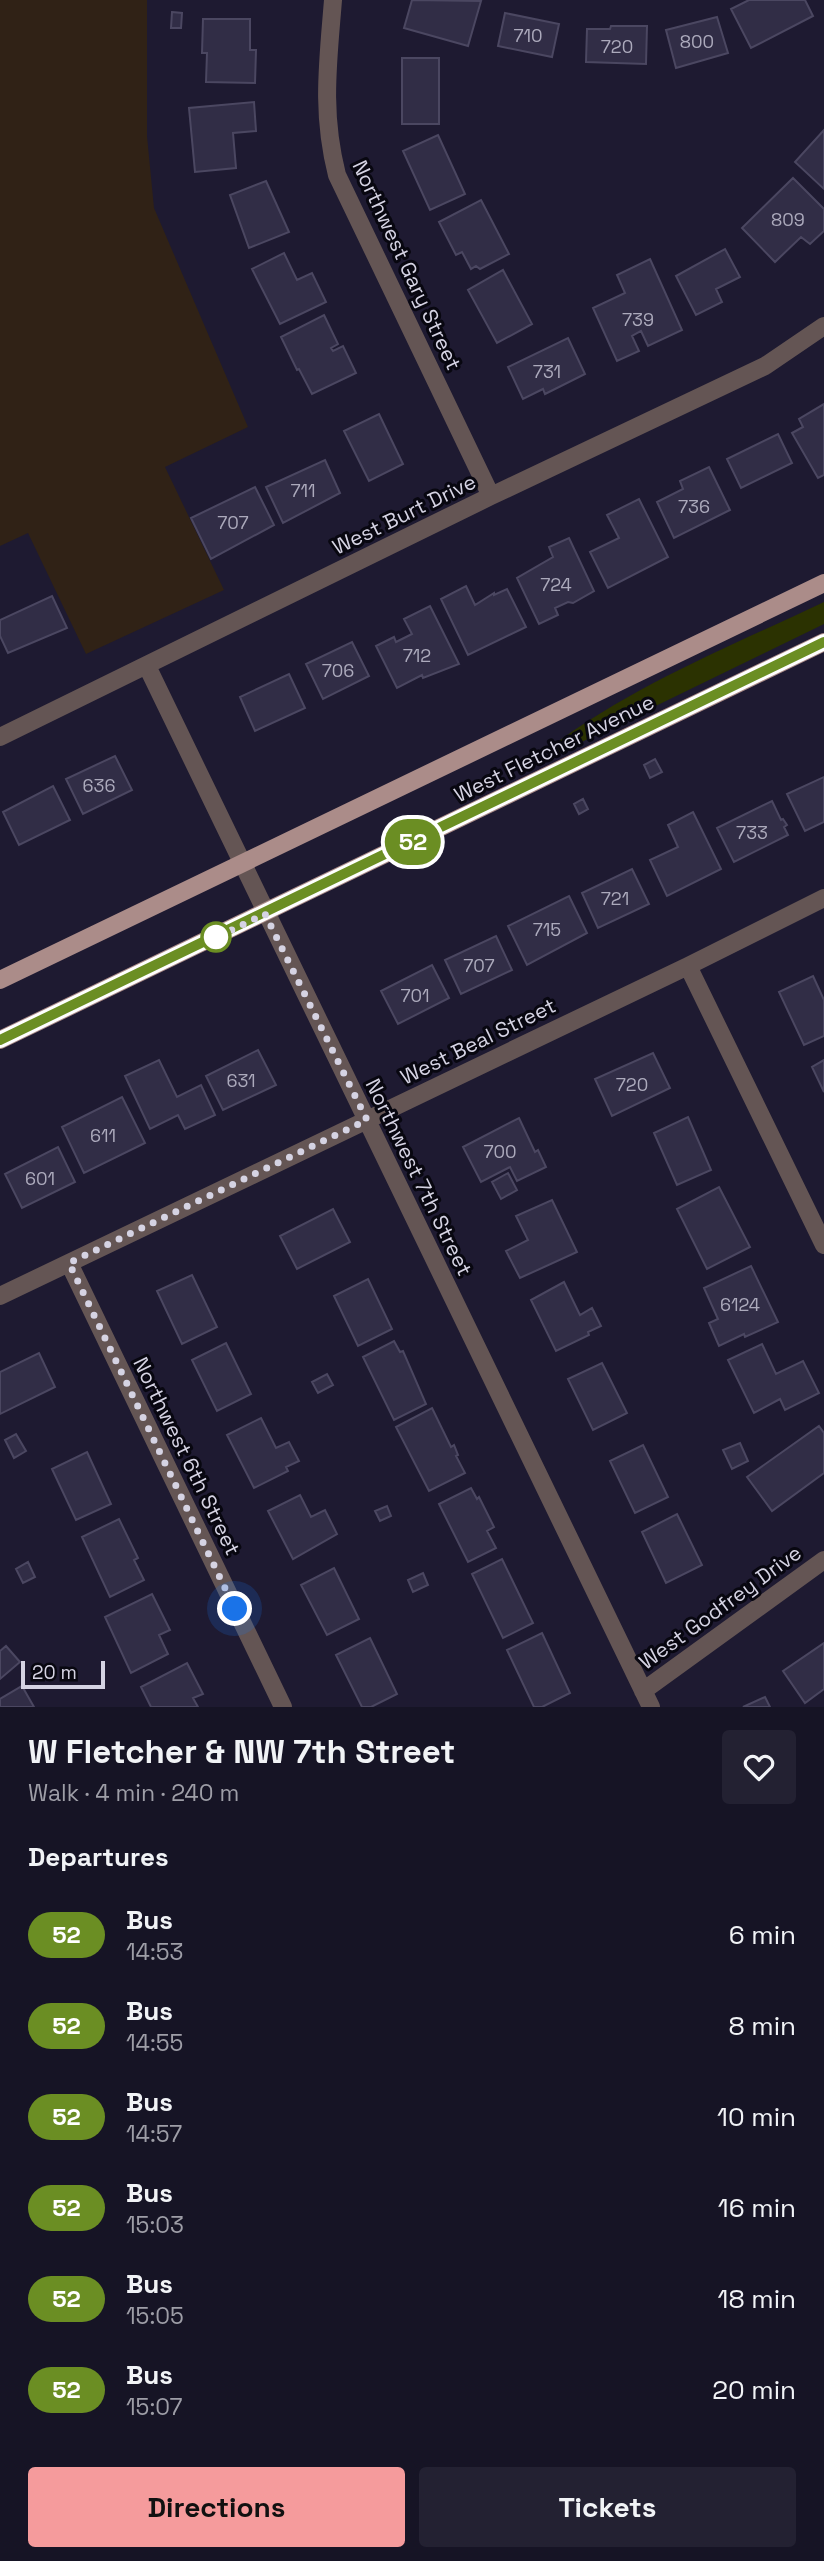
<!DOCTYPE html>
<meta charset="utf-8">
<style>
body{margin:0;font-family:"Space Grotesk",sans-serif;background:#232132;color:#f1f3f6;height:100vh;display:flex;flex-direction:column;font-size:26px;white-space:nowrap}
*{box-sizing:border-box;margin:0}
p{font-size:23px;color:#9e9ea7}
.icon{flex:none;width:38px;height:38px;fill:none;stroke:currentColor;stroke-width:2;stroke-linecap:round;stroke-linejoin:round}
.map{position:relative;height:1707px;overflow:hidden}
.panel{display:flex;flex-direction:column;background:#161425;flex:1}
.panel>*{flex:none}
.badge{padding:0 14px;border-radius:23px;font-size:24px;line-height:46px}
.scale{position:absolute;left:21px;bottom:18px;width:84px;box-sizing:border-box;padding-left:7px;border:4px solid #d5d3e3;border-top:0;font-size:19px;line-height:24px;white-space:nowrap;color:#d5d3e3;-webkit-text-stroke:5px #080710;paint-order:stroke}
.you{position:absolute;width:35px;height:35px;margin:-18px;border:5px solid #fff;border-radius:50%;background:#1a73e8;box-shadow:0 0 0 10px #1a73e833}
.map>.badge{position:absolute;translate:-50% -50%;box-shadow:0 0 0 4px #fff}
h2{padding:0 28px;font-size:26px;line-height:63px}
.round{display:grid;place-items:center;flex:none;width:74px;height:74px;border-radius:7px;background:#232132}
.head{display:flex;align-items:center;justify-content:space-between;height:119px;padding:0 28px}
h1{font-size:33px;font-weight:700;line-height:52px}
.primary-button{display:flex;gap:14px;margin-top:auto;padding:14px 28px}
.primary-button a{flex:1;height:80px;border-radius:7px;background:#f59b9c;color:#111;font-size:28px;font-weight:700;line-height:80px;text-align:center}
.primary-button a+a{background:#232132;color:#f1f3f6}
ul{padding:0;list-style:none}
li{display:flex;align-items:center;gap:21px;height:91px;padding:0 28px}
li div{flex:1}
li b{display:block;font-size:26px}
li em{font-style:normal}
li .badge{min-width:77px;font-weight:700;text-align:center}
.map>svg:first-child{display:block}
.education{fill:#302216}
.green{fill:#2b3201}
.building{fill:#312d46;stroke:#4b4761;stroke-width:2}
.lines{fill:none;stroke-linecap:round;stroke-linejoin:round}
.minor{stroke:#645554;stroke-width:18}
.major{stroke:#ab8c89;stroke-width:18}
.line-casing{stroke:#fff;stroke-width:16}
.line{stroke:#6b8e23;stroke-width:10}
.walk{stroke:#d5d3e3;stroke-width:7;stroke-dasharray:0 12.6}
.stop-dot{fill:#fff;stroke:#6b8e23;stroke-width:3.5}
.labels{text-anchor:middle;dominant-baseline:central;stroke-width:6;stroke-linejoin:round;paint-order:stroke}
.number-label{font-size:18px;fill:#acaabc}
.street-label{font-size:21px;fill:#d5d3e3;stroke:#080710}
</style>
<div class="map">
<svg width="824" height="1707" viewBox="0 0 824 1707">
<rect width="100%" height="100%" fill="#1e1a31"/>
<!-- education -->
<path class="education" d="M0,0h147v136l7,72 94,219 -83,40 59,123 -138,64 -58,-121 -28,13z"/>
<!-- green -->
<path class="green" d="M824,602v22l-269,131 -4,-8c82,-62 180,-101 273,-145z"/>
<!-- building -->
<path class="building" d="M412,0l69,1 -13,45 -64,-18z
M749,0h56l8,16 -62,32 -20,-39z
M172,12l10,1 -1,15h-10z
M505,13l54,11 -7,33 -54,-11z
M717,17l11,36 -52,15 -10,-38z
M203,19h47v31h6l-1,33 -49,-1 1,-29h-5z
M611,26h36l-1,38 -60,-2 1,-33h23z
M402,58h37v66h-37z
M254,102l2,29 -23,2 3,35 -41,4 -6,-64z
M824,130v59l-29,-27z
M438,135l27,59 -35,16 -27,-59z
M793,178l31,31v22l-14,13 -9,-7 -26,25 -33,-34z
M266,181l23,51 -40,16 -19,-53z
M481,200l28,54 -29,15 -4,-3 -5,3 -9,-17 -6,3 -17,-33z
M725,249l15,28 -24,12 6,13 -26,13 -20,-39z
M284,253l13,27 15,-7 14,29 -46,22 -28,-55z
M650,259l32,71 -34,16 -7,-15 -9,5 7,15 -22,10 -24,-53 32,-15 -8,-18z
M503,270l29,54 -35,19 -29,-53z
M324,315l14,29 -7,4 2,3 10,-5 13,27 -44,21 -13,-25 -2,1 -16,-33z
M568,338l17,36 -40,20 -2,-5 -20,10 -15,-32z
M824,404v71l-6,3 -26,-45 11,-6 -4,-8z
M379,414l24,50 -34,17 -25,-50z
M778,434l14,29 -51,25 -14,-29z
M325,460l15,33 -57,30 -17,-36z
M709,467l21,43 -56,28 -17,-36 26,-13 -3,-8z
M255,487l19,38 -63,34 -20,-41z
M639,499l29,58 -60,31 -18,-36 29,-14 -12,-23z
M569,538l25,53 -21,12 -5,-1 -13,6 3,7 -19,9 -22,-46 36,-21 -4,-10z
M466,586l9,19 19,-12v2l13,-6 19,38 -58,28 -27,-56z
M52,596l15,32 -59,25 -8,-17v-16z
M430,606l29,58 -36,14 -1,-3 -25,13 -21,-42 18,-9 2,5 16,-8 -8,-15z
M352,642l17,34 -46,23 -17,-35z
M289,674l16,34 -50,23 -15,-34z
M115,756l17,34 -49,24 -17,-35z
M655,759l7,13 -12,6 -6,-13z
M824,777v45l-19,9 -18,-37z
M53,786l17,34 -51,25 -16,-33z
M583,799l5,10 -9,5 -5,-10z
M772,801l9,19 2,-1 4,6 -3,2 4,8 -54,27 -17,-34z
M693,812l28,57 -54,27 -17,-36 28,-13 -10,-22z
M632,869l17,35 -51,24 -16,-35z
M569,896l18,37 -60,32 -19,-39z
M496,936l16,34 -51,24 -16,-34z
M432,965l17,33 -51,26 -17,-33z
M813,976l11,24v36l-20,9 -25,-53z
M258,1050l18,35 -53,25 -17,-34z
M653,1053l17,35 -58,28 -17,-37z
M159,1060l18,37 24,-12 14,30 -30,14 -7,-14 -28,14 -25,-53z
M824,1060v32l-12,-25z
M122,1097l23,46 -61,30 -22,-46z
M688,1117l23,53 -34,15 -23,-52z
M519,1118l16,34 3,-2 8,17 -29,14 -7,-14 -29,15 -18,-35z
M58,1147l17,35 -53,26 -17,-34z
M508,1173l9,17 -16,9 -9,-17z
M719,1187l31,60 -43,22 -30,-60z
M552,1200l25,52 -57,26 -14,-27 22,-11 -12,-24z
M333,1209l17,33 -53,27 -17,-33z
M751,1266l27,56 -33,15 -1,-3 -25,12 -10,-23 9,-4 -14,-31z
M192,1275l25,52 -35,17 -25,-53z
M368,1279l24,50 -34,17 -24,-50z
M564,1282l16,33 12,-7 9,18 -13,6 1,3 -33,16 -25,-51z
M394,1341l6,11 3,-1 23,53 -32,16 -31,-63z
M226,1343l25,51 -34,17 -25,-51z
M762,1344l14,30 27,-13 16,32 -34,17 -5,-11 -26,14 -26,-53z
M39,1353l16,34 -55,27v-42z
M602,1363l25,50 -34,17 -25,-51z
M327,1374l6,11 -15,8 -6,-11z
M432,1408l19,39 3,-2 4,10 -2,1 9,17 -36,18 -33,-64z
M261,1418l15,30 13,-6 10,19 -13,6 2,4 -34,17 -27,-53z
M819,1426l5,7v40l-52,38 -25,-34z
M16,1434l10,17 -12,7 -9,-18z
M740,1443l8,18 -16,8 -9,-19z
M643,1445l25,52 -33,16 -25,-52z
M87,1452l24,52 -35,16 -24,-51z
M471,1488l6,11 2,-2 15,30 -7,4 9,17 -28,14 -29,-58z
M300,1495l11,22 14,-7 12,24 -44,25 -25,-48z
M387,1506l4,10 -11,5 -5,-10z
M677,1514l25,51 -36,18 -24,-51z
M119,1519l19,39 -4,2 10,20 -34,17 -28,-60z
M502,1559l31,64 -30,15 -31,-64z
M28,1562l7,15 -12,6 -7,-14z
M334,1568l25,51 -32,16 -26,-50z
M423,1573l5,12 -15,7 -5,-12z
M152,1594l18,36 -11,5 9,19 -37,19 -26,-56z
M542,1633l28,60 -28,14h-8l-27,-57z
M370,1638l27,56 -26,13h-9l-26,-52z
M824,1643v46l-19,14 -22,-32z
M6,1646l14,16 -20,17v-28z
M187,1663l16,31 -10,4 5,9h-47l-10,-20z
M22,1686l12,21h-34v-8z
M765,1697l5,10h-27z"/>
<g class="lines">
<!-- minor -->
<path class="minor" d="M333,0c-5,63 -12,112 4,175l154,321
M147,666l504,1041
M0,737l491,-241 274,-130 59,-40
M688,966l136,279
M69,1263l214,444
M0,1296l688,-330 136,-68
M643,1691l181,-131"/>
<!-- major -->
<path class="major" d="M0,980l824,-397
M0,1040l824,-398"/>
</g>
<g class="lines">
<defs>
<path id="line" d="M0,1040l824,-398"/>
</defs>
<!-- line casing -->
<use href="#line" class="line-casing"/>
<!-- line -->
<use href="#line" class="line"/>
<!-- walk -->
<path class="walk" d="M216,937l-9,5 58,-28 102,206 -298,143 166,346"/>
</g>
<!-- markers -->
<circle class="stop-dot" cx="216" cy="937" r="14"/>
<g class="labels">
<!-- number labels -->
<g class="number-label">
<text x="528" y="35">710</text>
<text x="697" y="41">800</text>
<text x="617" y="46">720</text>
<text x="788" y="219">809</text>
<text x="638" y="319">739</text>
<text x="547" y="371">731</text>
<text x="303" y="490">711</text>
<text x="694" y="506">736</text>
<text x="233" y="522">707</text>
<text x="556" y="584">724</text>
<text x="417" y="655">712</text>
<text x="338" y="670">706</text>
<text x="99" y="785">636</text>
<text x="752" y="832">733</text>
<text x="615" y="898">721</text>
<text x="547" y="929">715</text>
<text x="479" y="965">707</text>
<text x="415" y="995">701</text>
<text x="241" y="1080">631</text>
<text x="632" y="1084">720</text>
<text x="103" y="1135">611</text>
<text x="500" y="1151">700</text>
<text x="40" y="1178">601</text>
<text x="740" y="1304">6124</text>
</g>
<!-- street labels -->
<g class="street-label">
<text transform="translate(407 265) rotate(65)">Northwest Gary Street</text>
<text transform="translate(404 514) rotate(-26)">West Burt Drive</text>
<text transform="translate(554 748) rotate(-26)">West Fletcher Avenue</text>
<text transform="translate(478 1041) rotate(-26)">West Beal Street</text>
<text transform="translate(419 1177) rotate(64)">Northwest 7th Street</text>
<text transform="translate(187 1456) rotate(64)">Northwest 6th Street</text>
<text transform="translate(720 1607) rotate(-36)">West Godfrey Drive</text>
</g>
</g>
</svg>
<div class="scale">20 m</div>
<div class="you" style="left:235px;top:1609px"></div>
<b class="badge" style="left:413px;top:842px;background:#6b8e23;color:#fff">52</b>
</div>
<section class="panel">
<div class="head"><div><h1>W Fletcher &amp; NW 7th Street</h1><p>Walk · 4 min · 240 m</p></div><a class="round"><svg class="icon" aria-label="heart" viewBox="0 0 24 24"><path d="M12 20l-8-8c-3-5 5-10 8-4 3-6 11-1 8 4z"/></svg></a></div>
<h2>Departures</h2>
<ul>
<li><span class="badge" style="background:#6b8e23;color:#fff">52</span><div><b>Bus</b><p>14:53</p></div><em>6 min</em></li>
<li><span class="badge" style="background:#6b8e23;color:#fff">52</span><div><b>Bus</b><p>14:55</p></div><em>8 min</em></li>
<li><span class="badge" style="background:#6b8e23;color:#fff">52</span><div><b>Bus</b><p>14:57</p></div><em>10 min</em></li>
<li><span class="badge" style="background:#6b8e23;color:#fff">52</span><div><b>Bus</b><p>15:03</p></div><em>16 min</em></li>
<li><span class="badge" style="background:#6b8e23;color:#fff">52</span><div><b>Bus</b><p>15:05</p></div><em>18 min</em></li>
<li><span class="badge" style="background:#6b8e23;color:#fff">52</span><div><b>Bus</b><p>15:07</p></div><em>20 min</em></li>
</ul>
<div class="primary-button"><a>Directions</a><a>Tickets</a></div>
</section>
